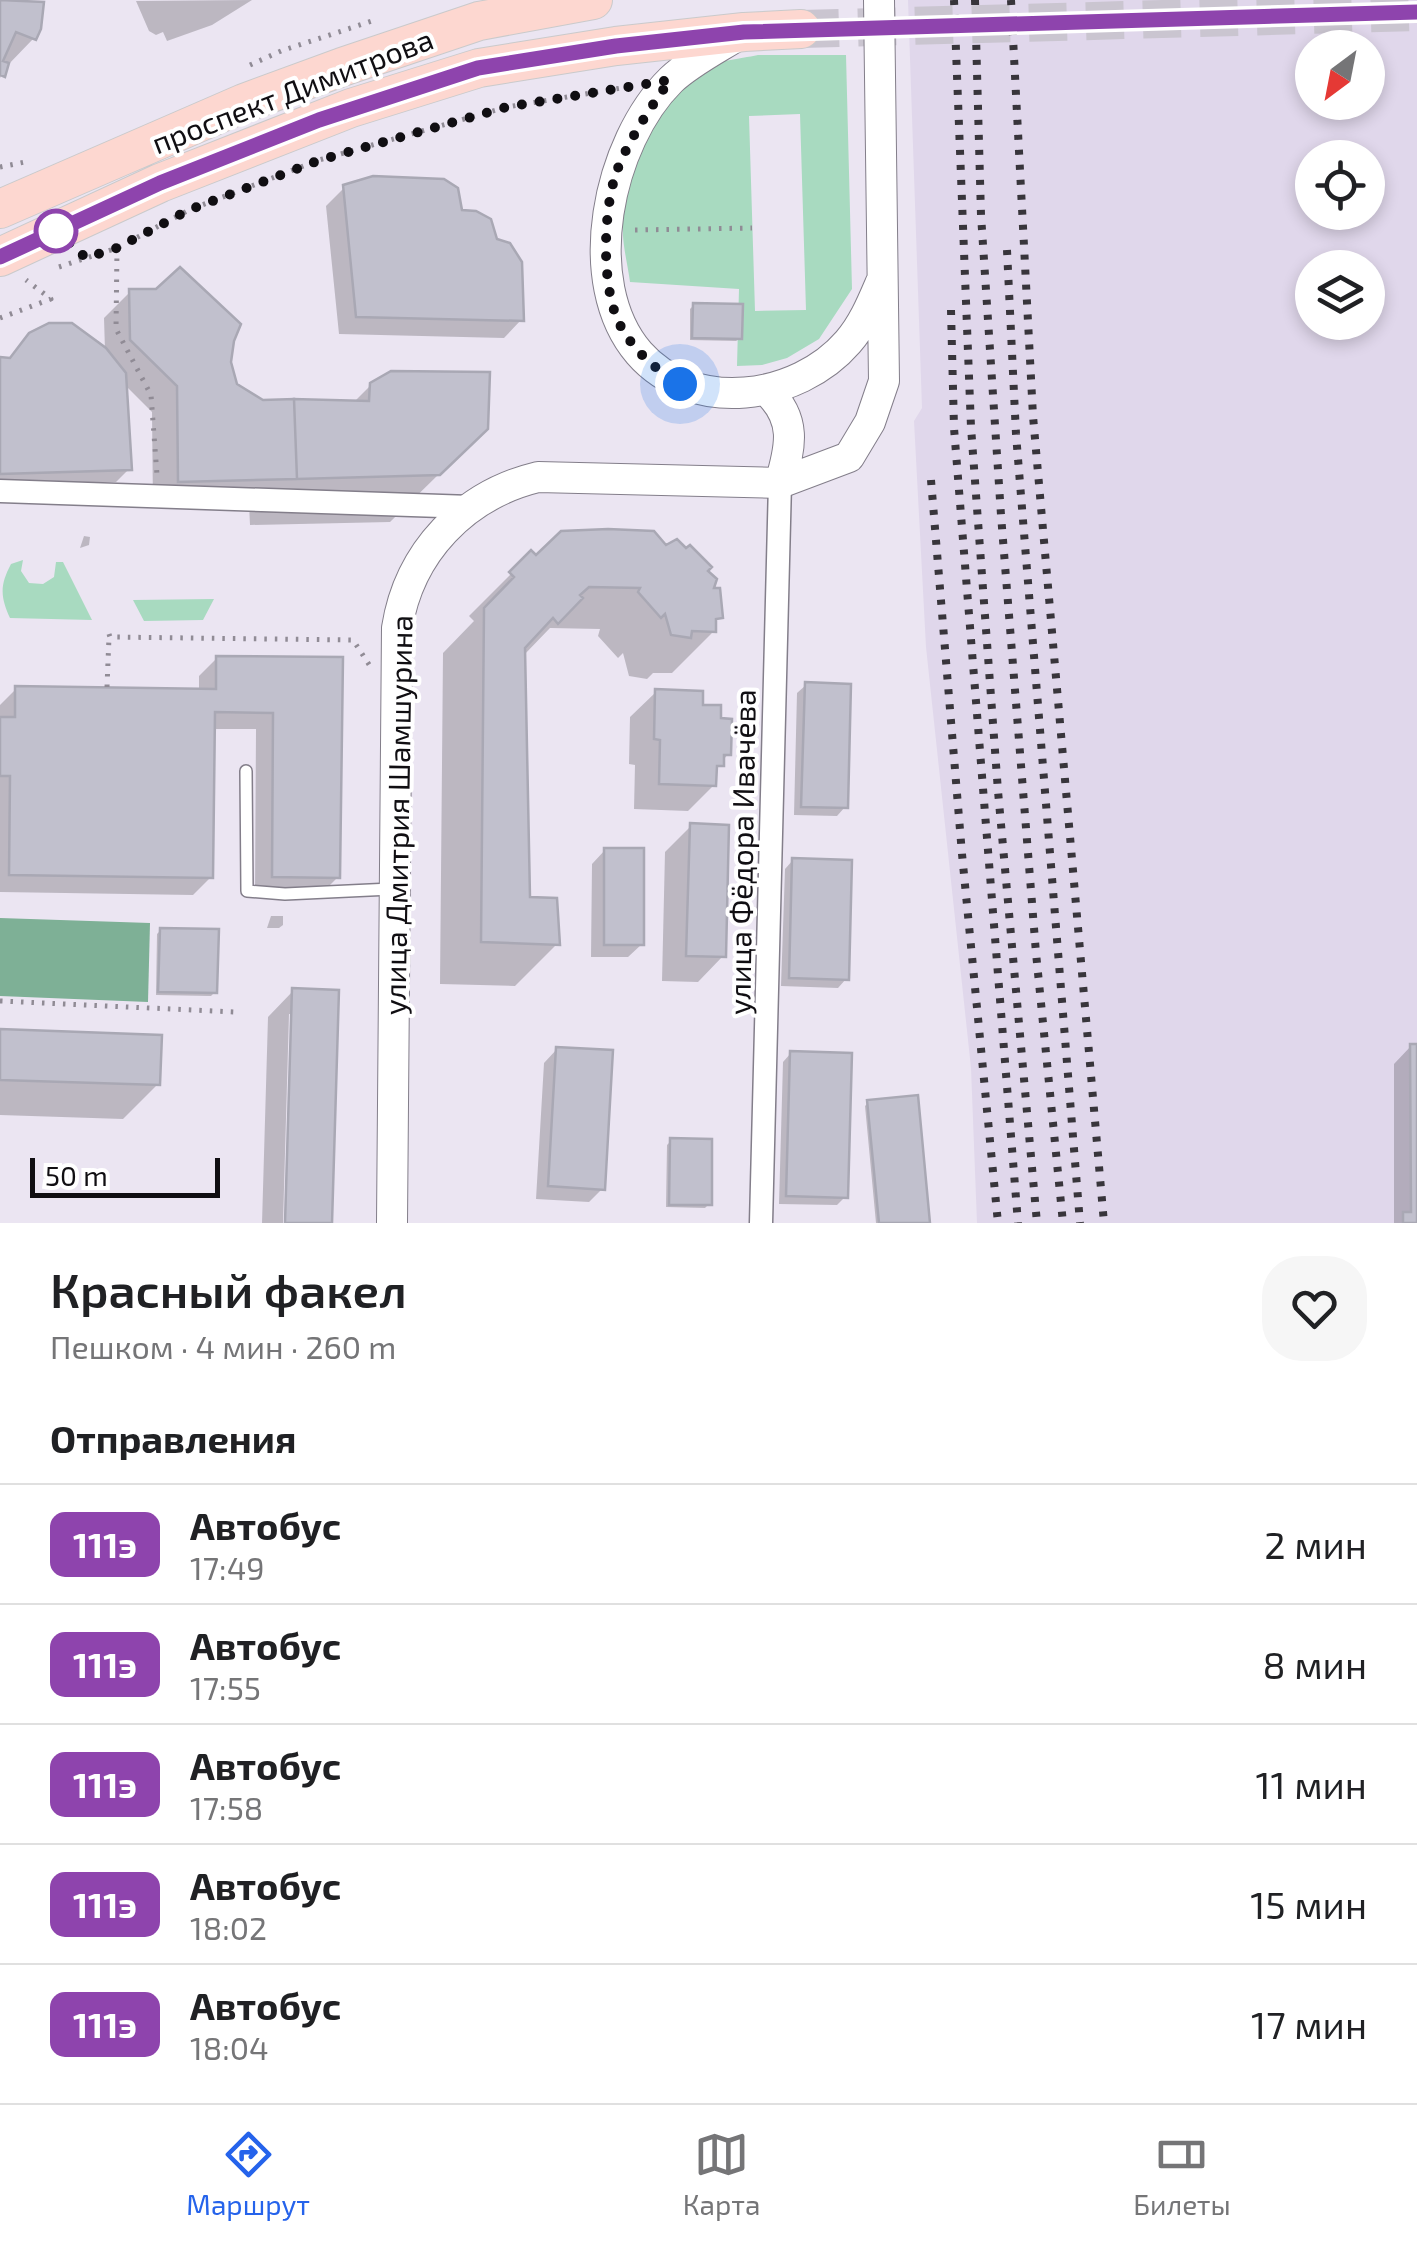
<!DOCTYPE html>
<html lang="ru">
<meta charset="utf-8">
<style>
body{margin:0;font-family:"Exo 2",sans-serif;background:#f6f6f6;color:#202124;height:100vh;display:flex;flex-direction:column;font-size:38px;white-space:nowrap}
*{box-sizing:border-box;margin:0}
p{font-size:32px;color:#757577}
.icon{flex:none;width:55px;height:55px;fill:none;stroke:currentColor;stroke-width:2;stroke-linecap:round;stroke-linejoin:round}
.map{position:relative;height:1223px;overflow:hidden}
.sheet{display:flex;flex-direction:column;background:#fff;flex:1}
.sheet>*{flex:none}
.badge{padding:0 20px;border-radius:15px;font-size:35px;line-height:65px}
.needle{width:65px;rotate:212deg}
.fabs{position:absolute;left:1295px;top:30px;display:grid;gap:20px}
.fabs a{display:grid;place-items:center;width:90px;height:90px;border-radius:50%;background:#fff;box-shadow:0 5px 15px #0003;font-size:50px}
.scale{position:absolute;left:30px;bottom:25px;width:190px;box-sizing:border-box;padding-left:10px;border:5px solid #100e12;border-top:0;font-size:28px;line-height:35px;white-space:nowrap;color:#100e12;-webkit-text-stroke:8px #fff;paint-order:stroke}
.you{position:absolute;width:50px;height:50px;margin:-25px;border:8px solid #fff;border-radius:50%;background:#1a73e8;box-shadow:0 0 0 15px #1a73e833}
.map>.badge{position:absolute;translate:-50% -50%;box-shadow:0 0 0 5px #fff}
h2{padding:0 50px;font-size:38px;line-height:90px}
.round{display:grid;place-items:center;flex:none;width:105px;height:105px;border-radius:40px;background:#f6f6f6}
.head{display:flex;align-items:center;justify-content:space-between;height:170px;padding:0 50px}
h1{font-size:48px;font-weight:600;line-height:75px}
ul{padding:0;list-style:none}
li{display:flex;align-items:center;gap:30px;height:120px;padding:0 50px;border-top:2px solid #e0e0e0}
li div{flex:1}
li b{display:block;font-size:38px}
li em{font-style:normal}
li .badge{min-width:110px;font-weight:700;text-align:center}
.dock{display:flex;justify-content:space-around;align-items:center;height:140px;border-top:2px solid #e0e0e0;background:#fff;font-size:28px;color:#757577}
.dock a{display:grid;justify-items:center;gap:5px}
.dock .selected{color:#2563eb}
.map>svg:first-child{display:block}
.built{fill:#e0d7eb;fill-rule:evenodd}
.green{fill:#a8dac0;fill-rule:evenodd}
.forest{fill:#7eb096}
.shadow{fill:#0003}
.building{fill:#c1c0cd;stroke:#a9a8b4;stroke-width:2.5}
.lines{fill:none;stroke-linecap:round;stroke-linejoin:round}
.primary-tunnel{stroke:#cac5d0;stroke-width:38;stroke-dasharray:38 19;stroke-linecap:butt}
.service-casing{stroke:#837e8a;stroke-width:14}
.minor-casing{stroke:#837e8a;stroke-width:25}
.tertiary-casing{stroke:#837e8a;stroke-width:32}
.primary-casing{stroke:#cacacb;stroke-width:40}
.path{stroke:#908b95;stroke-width:5;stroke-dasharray:2.5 8;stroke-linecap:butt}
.service{stroke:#fff;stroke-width:11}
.minor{stroke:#fff;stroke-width:22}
.tertiary{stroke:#fff;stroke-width:30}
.primary{stroke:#fdd7d0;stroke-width:38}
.rail{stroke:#38353b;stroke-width:8;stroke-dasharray:5 10;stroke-linecap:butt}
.line-casing{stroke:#fff;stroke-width:22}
.line{stroke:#8e44ad;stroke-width:15}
.walk{stroke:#100e12;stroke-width:10;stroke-dasharray:0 18}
.stop-dot{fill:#fff;stroke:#8e44ad;stroke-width:5}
.labels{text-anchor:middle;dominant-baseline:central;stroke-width:8;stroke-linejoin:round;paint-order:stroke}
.street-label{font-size:30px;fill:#100e12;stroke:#fff}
</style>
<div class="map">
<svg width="1417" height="1223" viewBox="0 0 1417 1223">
<rect width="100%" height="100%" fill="#ebe5f2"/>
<!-- built -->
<path class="built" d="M908,0h509v1223h-440l-6,-155 -45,-421 -12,-226 8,-13zM1312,48h56v54h-56zM1312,158h56v54h-56zM1312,268h56v54h-56z"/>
<!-- green -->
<path class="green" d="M758,55h88l6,234 -33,50 -32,19 -25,7 -25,1 2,-77 -109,-7c-2,-15 -6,-31 -7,-46 -2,-49 34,-136 75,-165 14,-10 42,-12 60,-16zM800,114l6,196 -51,1 -6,-195z
M23,560l-2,11 8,12 14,1 11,-7 2,-15h7l29,58 -82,-2c-10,-22 -10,-33 1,-54z
M214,599l-11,21 -59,1 -11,-21z"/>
<!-- forest -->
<path class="forest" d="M0,918l150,5 -2,79 -148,-6z"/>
<!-- shadow -->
<path class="shadow" d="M0,0l42,2 -9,37 -27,28 -6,11z
M252,0l-40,25 -45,16 -4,-9 -7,3 -7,-4 -13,-30z
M344,188l116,24 61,108 -17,18 -165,-4 -13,-128z
M130,292l99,70 6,24 14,11 31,7 73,-1 18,-18 115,43 -96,94 -140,3 -1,-21 -96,3 -1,-95 -28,-28 5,85 -13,13 -116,4v-126h8l22,-25 75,16 -1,-33z
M694,305l46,33 -4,3 -46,-1v-31z
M84,536l6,1 -1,8 -9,3z
M665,548l40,23 15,46 -6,6v8l-42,42h-19l-6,6 -18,-3 -6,-23 -5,5 -20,-22 2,-7 -50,-1 -27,28 4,243 30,45 -42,42 -75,-2 3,-331 31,-32 -5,-5 62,-62 5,5z
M217,658l123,2 -2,217 -18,18 -65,-1 1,-165h-44l-1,148 -18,18 -193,-3v-187l16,-16 183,2v-15z
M806,685l39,122 -8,9 -43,-1 3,-122z
M656,692l45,15 27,47 -14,18v13l-26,26 -54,-2 1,-44 -6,-1 1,-47z
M691,826l32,130 -25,26 -36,-1 3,-129z
M605,850l37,94 -14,13h-37l1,-93z
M793,860l53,119 -8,9 -57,-2 4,-117z
M271,916h12v9l-4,3h-12z
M161,930l54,62 -4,4 -55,-1 1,-61z
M293,991l44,1 -7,231h-42l6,-209h-5l-6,209h-21l6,-206z
M0,1032l158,52 -35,35 -123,-4z
M1411,1046h6v177h-23v-159z
M557,1049l45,140 -13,13 -53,-3 8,-136z
M791,1053l54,144 -8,8 -58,-1 4,-142z
M916,1098l12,125h-52l-11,-117 4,-4z
M671,1141l38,63 -4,4 -39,-1 1,-62z"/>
<!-- building -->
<path class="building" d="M0,0l44,2 -3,27 -5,11 -20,-8 -13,29 6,2 -4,14 -5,-2z
M373,176l71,3 14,9 4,22 14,1 15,8 6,20 13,4 12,19 2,59 -168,-4 -13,-132z
M180,267l61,57 -7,17 -3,21 6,22 26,16 31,-1 3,80 -119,3 -1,-96 -47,-46 -1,-51h27z
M693,303l50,1 -1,35 -50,-1z
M49,323h23l34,25 20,25 6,97 -132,4v-117l10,1 19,-25z
M391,371l99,1 -2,57 -48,46 -143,4 -3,-80 75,2 1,-18z
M608,529l46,2 12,14 11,-6 9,9 4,-3 22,22 -4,4 9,8 -3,9h6l3,30 -7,1v13l-24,-1 -1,7 -20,-3 -6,-21 -4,4 -23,-26 2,-4 -51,-1 -9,8 3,3 -25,26 -5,-6 -28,30 5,249 27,1 3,47 -79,-3 3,-334 30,-31 -5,-5 22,-22 5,5 25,-24z
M216,656l127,1 -3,221 -68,-1 1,-164 -58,-1 -2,166 -204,-3 1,-99h-10v-59h15v-31l201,3z
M805,682l46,2 -3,124 -47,-1z
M655,689l48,2v14h18v13l11,1 -1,36h-7v11h-7l-1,20 -57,-2 1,-44 -6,-1z
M690,823l39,2 -3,132 -40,-1z
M604,848h40v97h-40z
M792,858l60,2 -3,120 -60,-2z
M160,928l59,1 -2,64 -59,-1z
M292,988l47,2 -7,233h-47z
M0,1029l162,6 -2,50 -160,-5z
M1410,1044h7v179h-14v-11h8z
M556,1047l57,3 -8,140 -57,-4z
M790,1051l62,2 -4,145 -62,-2z
M918,1095l12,128h-51l-12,-123z
M670,1138l42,1v66h-43z"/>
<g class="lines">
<!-- primary-tunnel -->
<path class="primary-tunnel" d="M801,29l616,-17"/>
<defs>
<path id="service" d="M246,771l1,120 38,3 106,-5"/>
<path id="minor" d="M0,491l471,16
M761,1223l19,-740"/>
<path id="tertiary" d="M740,34c-22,14 -50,28 -69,46 -63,62 -93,202 -32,273 54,62 159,47 209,-11 15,-17 24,-39 33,-60
M767,391c30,28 24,55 13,92
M392,1223l5,-595c12,-76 67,-133 141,-151l242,6 69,-26 21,-35 14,-41 -5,-381"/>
<path id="primary" d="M0,209l244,-106 98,-36 137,-46 114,-21
M0,257l160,-74 191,-75 128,-40 137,-22 128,-14 57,-3"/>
</defs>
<!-- service casing -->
<use href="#service" class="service-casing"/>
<!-- minor casing -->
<use href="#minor" class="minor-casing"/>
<!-- tertiary casing -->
<use href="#tertiary" class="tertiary-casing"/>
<!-- primary casing -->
<use href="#primary" class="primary-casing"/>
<!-- path -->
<path class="path" d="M250,65l31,-14 91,-30
M0,167l25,-5
M635,230l117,-2
M117,248l-1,81 35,66 6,80
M59,267l58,-19 72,-38 130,-50 188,-53 120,-20
M0,318l51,-19 -25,-19
M109,634l1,3 243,3 17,26
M107,687l2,-50
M0,1001l235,11"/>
<!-- service -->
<use href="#service" class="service"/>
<!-- minor -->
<use href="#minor" class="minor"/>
<!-- tertiary -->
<use href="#tertiary" class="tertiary"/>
<!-- primary -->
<use href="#primary" class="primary"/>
<!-- rail -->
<path class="rail" d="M954,0l17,427 27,364 39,432
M975,0l6,215 20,300 35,438 27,270
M1011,0l22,416 71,807
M1007,250l9,184 64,789
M951,310l3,118 64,795
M931,480l31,374 36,369"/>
</g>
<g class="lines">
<defs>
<path id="line" d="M0,257l160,-74 159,-63 159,-52 138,-22 128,-14 673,-20"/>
</defs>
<!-- line casing -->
<use href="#line" class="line-casing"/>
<!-- line -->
<use href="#line" class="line"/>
<!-- walk -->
<path class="walk" d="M56,231l30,27 31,-10 72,-38 131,-50 187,-53 163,-27c-21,30 -41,59 -54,93 -13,40 -15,115 4,152 14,26 35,44 60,59"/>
</g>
<!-- markers -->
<circle class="stop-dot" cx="56" cy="231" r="20"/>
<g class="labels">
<!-- street labels -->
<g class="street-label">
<text transform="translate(292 90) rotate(-21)">проспект Димитрова</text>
<text transform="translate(397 815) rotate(-89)">улица Дмитрия Шамшурина</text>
<text transform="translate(741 852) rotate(-89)">улица Фёдора Ивачёва</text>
</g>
</g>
</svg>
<div class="fabs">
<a><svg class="needle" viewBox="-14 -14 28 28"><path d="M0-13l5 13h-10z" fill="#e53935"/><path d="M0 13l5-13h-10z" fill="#757577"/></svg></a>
<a><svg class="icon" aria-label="locate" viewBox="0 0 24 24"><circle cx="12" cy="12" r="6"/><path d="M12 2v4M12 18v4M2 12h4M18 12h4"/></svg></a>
<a><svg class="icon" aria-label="layers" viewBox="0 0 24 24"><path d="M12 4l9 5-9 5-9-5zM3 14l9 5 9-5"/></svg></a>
</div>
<div class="scale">50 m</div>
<div class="you" style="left:680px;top:384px"></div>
</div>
<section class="sheet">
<div class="head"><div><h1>Красный факел</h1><p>Пешком · 4 мин · 260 m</p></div><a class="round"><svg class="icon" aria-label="heart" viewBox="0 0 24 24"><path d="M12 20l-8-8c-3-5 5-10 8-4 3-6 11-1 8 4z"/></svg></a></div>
<h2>Отправления</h2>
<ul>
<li><span class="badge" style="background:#8e44ad;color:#fff">111э</span><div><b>Автобус</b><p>17:49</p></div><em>2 мин</em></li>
<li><span class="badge" style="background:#8e44ad;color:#fff">111э</span><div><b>Автобус</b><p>17:55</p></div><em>8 мин</em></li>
<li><span class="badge" style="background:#8e44ad;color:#fff">111э</span><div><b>Автобус</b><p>17:58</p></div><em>11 мин</em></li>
<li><span class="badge" style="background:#8e44ad;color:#fff">111э</span><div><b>Автобус</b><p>18:02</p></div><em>15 мин</em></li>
<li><span class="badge" style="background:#8e44ad;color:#fff">111э</span><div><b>Автобус</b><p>18:04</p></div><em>17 мин</em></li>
</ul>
</section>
<nav class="dock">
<a class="selected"><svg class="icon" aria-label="directions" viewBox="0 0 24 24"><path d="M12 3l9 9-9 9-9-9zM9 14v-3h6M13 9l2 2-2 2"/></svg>Маршрут</a>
<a><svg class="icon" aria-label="map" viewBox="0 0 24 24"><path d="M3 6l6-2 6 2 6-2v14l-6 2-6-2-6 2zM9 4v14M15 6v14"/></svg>Карта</a>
<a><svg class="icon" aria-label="tickets" viewBox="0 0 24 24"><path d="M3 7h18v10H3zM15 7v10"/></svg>Билеты</a>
</nav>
